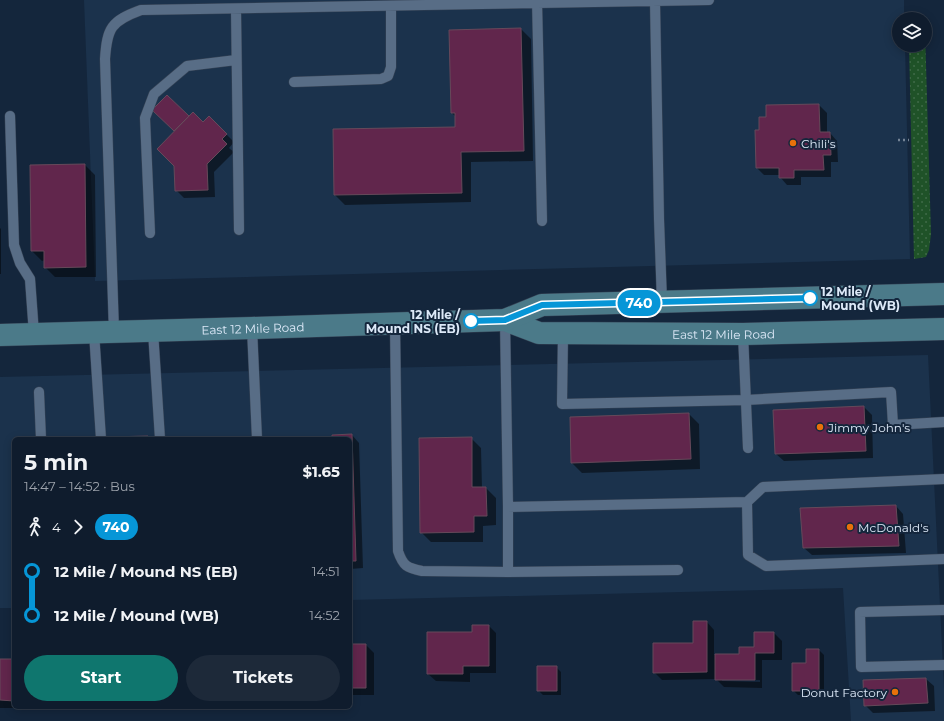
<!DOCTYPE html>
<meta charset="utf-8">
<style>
body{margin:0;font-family:Montserrat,sans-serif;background:#1d2939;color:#f1f3f6;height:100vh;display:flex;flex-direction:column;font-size:15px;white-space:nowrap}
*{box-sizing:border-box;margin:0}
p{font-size:13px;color:#9ba1aa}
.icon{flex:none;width:22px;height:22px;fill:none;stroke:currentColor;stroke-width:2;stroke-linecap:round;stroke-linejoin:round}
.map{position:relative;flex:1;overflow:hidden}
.drawer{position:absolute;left:12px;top:437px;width:340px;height:272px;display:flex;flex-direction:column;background:#0f1c2d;border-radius:6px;box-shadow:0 2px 10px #0003,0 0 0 1px #2f3a49}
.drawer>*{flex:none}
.badge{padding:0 8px;border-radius:13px;font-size:14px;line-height:26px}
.fabs{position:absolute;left:892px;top:12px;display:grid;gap:8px}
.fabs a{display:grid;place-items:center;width:40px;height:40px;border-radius:50%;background:#0f1c2d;box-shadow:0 2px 10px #0003,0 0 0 1px #2f3a49;font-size:20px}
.map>.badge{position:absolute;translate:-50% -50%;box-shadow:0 0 0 2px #fff}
.legs{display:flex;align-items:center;gap:6px;height:44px;padding:0 12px;font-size:13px}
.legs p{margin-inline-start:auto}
.summary{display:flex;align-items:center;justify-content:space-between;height:68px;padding:0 12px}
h1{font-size:22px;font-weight:700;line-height:30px}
.cta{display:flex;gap:8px;margin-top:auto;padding:8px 12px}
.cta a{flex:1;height:46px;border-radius:24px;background:#0f766e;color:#fff;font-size:16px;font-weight:700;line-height:46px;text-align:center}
.cta a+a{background:#1d2939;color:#f1f3f6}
ul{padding:0 12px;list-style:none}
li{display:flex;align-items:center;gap:14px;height:44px;font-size:15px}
li i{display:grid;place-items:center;width:6px;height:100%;margin:0 5px;background:currentColor}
li i::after{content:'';width:10px;height:10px;margin:-5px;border:3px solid;border-radius:50%;background:#0f1c2d}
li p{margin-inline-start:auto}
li:first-child i{background:linear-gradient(#0000 50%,currentColor 0)}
li:last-child i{background:linear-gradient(currentColor 50%,#0000 0)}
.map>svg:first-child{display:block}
.built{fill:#1b324c}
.grass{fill:url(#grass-dots)}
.shadow{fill:#0007;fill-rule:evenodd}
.building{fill:#61264c;stroke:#66495a}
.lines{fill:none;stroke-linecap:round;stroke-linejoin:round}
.service-casing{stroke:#364355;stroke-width:11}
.secondary-casing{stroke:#364355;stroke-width:23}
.path{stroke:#758496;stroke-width:2.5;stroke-dasharray:2 3;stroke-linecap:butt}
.service{stroke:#586d86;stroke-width:10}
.secondary{stroke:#4b7a89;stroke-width:22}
.line-1-casing{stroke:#fff;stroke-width:9}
.line-1{stroke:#0696d7;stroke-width:6}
.food-dot{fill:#e8710a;stroke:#14263c;stroke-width:1.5}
.stop-1-dot{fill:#fff;stroke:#0696d7;stroke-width:2}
.labels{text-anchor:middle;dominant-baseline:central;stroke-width:4;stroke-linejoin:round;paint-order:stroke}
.poi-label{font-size:12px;fill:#dde9f8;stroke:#14263c;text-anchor:start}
.stop-label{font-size:12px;font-weight:bold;fill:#dde9f8;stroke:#14263c;text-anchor:start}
.street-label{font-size:12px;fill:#dde9f8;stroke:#14263c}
</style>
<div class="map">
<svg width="944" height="721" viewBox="0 0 944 721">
<defs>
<pattern id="grass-dots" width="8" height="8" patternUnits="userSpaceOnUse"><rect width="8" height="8" fill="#1f5228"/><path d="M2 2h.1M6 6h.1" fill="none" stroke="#3f6b48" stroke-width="1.8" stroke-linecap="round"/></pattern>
</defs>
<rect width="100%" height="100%" fill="#14263c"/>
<!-- built -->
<path class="built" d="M84,0h820v19h-5v26h6l5,214 -815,22z
M928,355l16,334v32h-93l-8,-133 -493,12v-161h-336v169h-14v-231z"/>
<!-- grass -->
<path class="grass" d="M925,30l6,204 -2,16 -3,7 -12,2 -5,-214h16z"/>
<!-- shadow -->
<path class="shadow" d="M521,29l10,10 2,122 -62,1v40l-126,3 -10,-10 121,-68v-10l-4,-4z
M167,96l22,22 14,5 6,-6 25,25 -5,6 5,4 -20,20 1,25 -31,1 -8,-8v-59l-22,-21z
M819,105l8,8v20h3l7,8 1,21h-7v15h-30v8h-14l-7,-8v-2h-16l-7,-7 3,-37 7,-13v-12z
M85,165l10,10 1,102h-41l-10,-10v-7l-3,1 -10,-10z
M0,228l1,1v45h-1z
M864,407l8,8 1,43 -89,3 -8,-7 -2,-43z
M689,414l10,10 1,45 -118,4 -10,-10 -1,-45z
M352,435l7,8 4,125 -13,1v-130h-17z
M471,438l10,10 1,40h4l10,10v27l-13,1v16h-52l-10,-10z
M896,506l7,8 3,39 -94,2 -8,-7z
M707,622l7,8v25h26l15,-7v-15h19l8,8v19h-20v28l-38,-1 -8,-8 -54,1 -8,-8 40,-28zM722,679l38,1v2l-38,-1z
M489,626l7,7v40h-26v9l-34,-1 -8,-7 45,-41z
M350,645h16l8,8v42h-24z
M819,650l5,5v40h-26l-5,-5 14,-26z
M0,660h14v47l22,1h-36z
M556,667l5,5v23h-18l-5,-5z
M926,679l8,7 1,25 -62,2 -8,-8z"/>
<!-- building -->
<path class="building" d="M521,28l3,123 -63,1 1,41 -128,2 -1,-66 122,-2v-14h-4l-2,-83z
M167,95l22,21 -15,15 -22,-21z
M819,104l1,28h10l1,23h-8l1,15h-30v8h-15v-10h-23l-1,-38h4v-13h7v-12z
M193,112l10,10 6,-6 18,18 -5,5 5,5 -20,20 1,26 -33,1 -1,-25 -17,-17z
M85,164l1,103 -42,1v-17h-13l-1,-86z
M864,406l2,45 -91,3 -2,-44z
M689,413l2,46 -120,4 -1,-46z
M352,434l4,127h-6v-122h-49l31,-1v-3z
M148,436v3h-39v-2z
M472,437v50h14l1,29h-13v16l-54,1 -1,-95z
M896,505l3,41 -96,2 -3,-40z
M693,621h14v51l-54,1v-30h40z
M472,625h17v41h-26v8h-36v-42h45z
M754,632h20v21h-19v27h-40v-26h24v-7h15z
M350,644h16v44h-16z
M806,649h13v42h-27v-28h14z
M0,659h14v42l-14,-1z
M537,666h20v25h-20z
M926,678l2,25 -64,3 -1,-26z"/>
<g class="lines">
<defs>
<path id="service" d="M537,0l5,221
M655,1l4,218 3,83
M236,9l3,221
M294,82l87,-3 7,-3 3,-9v-61
M10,116l4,129 6,18 10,16 4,55
M150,233l-5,-115 9,-24 33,-28 49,-6
M505,320l3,187 239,-5
M395,324l3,227c5,15 9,17 24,20l86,1v-65
M252,328l5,111
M153,331l7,108
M94,332l7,107
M114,332l-9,-273c2,-31 6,-38 36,-49l568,-10
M563,333l-1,71 184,-4 145,-8 2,33 51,-3
M743,334l5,114
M39,392l2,47
M944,479l-181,8 -16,15 1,53 18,11 178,-7
M508,572l170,-2
M944,610l-84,2 1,55 83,-2"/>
<g id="secondary">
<path id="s1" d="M505,320l34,13 204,1 201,-5"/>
<path id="s2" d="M0,335l252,-7 253,-8 37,-15 402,-11"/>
</g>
</defs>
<!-- service casing -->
<use href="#service" class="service-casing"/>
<!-- secondary casing -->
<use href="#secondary" class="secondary-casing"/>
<!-- path -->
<path class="path" d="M898,140h11"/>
<!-- service -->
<use href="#service" class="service"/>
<!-- secondary -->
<use href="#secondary" class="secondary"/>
</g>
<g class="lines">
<defs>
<path id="line-1" d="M471,321l34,-1 37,-15 268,-7"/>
</defs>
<!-- line-1 casing -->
<use href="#line-1" class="line-1-casing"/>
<!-- line-1 -->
<use href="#line-1" class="line-1"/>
</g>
<!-- markers -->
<g class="food-dot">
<circle cx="793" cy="143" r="4"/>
<circle cx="820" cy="427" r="4"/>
<circle cx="850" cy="527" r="4"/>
<circle cx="895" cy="692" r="4"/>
</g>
<g class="stop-1-dot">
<circle cx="810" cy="298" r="7"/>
<circle cx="471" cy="321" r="7"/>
</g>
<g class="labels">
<!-- poi labels -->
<g class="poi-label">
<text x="801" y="143">Chili's</text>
<text x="828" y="427">Jimmy John's</text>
<text x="858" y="527">McDonald's</text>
<text x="887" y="692" text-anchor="end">Donut Factory</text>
</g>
<!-- stop labels -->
<g class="stop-label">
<text x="821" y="291">12 Mile /<tspan x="821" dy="14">Mound (WB)</tspan></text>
<text x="460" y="314" text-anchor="end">12 Mile /<tspan x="460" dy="14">Mound NS (EB)</tspan></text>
</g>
<!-- street labels -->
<g class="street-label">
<text stroke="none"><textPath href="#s2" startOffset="253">East 12 Mile Road</textPath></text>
<text stroke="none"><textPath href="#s1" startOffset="221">East 12 Mile Road</textPath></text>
</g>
</g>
</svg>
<div class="fabs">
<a><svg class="icon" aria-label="layers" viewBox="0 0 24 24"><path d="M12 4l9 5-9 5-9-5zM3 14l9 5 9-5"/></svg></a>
</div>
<b class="badge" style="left:639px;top:303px;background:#0696d7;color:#fff">740</b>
<section class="drawer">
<div class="summary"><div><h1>5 min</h1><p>14:47 – 14:52 · Bus</p></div><b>$1.65</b></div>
<div class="legs"><svg class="icon" aria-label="walk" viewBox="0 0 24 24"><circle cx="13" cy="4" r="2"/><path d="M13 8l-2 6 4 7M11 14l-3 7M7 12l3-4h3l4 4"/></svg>4<svg class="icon" aria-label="forward" viewBox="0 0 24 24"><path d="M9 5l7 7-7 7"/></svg><b class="badge" style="background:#0696d7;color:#fff">740</b></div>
<ul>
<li><i style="color:#0696d7"></i><b>12 Mile / Mound NS (EB)</b><p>14:51</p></li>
<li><i style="color:#0696d7"></i><b>12 Mile / Mound (WB)</b><p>14:52</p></li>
</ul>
<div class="cta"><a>Start</a><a>Tickets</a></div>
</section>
</div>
